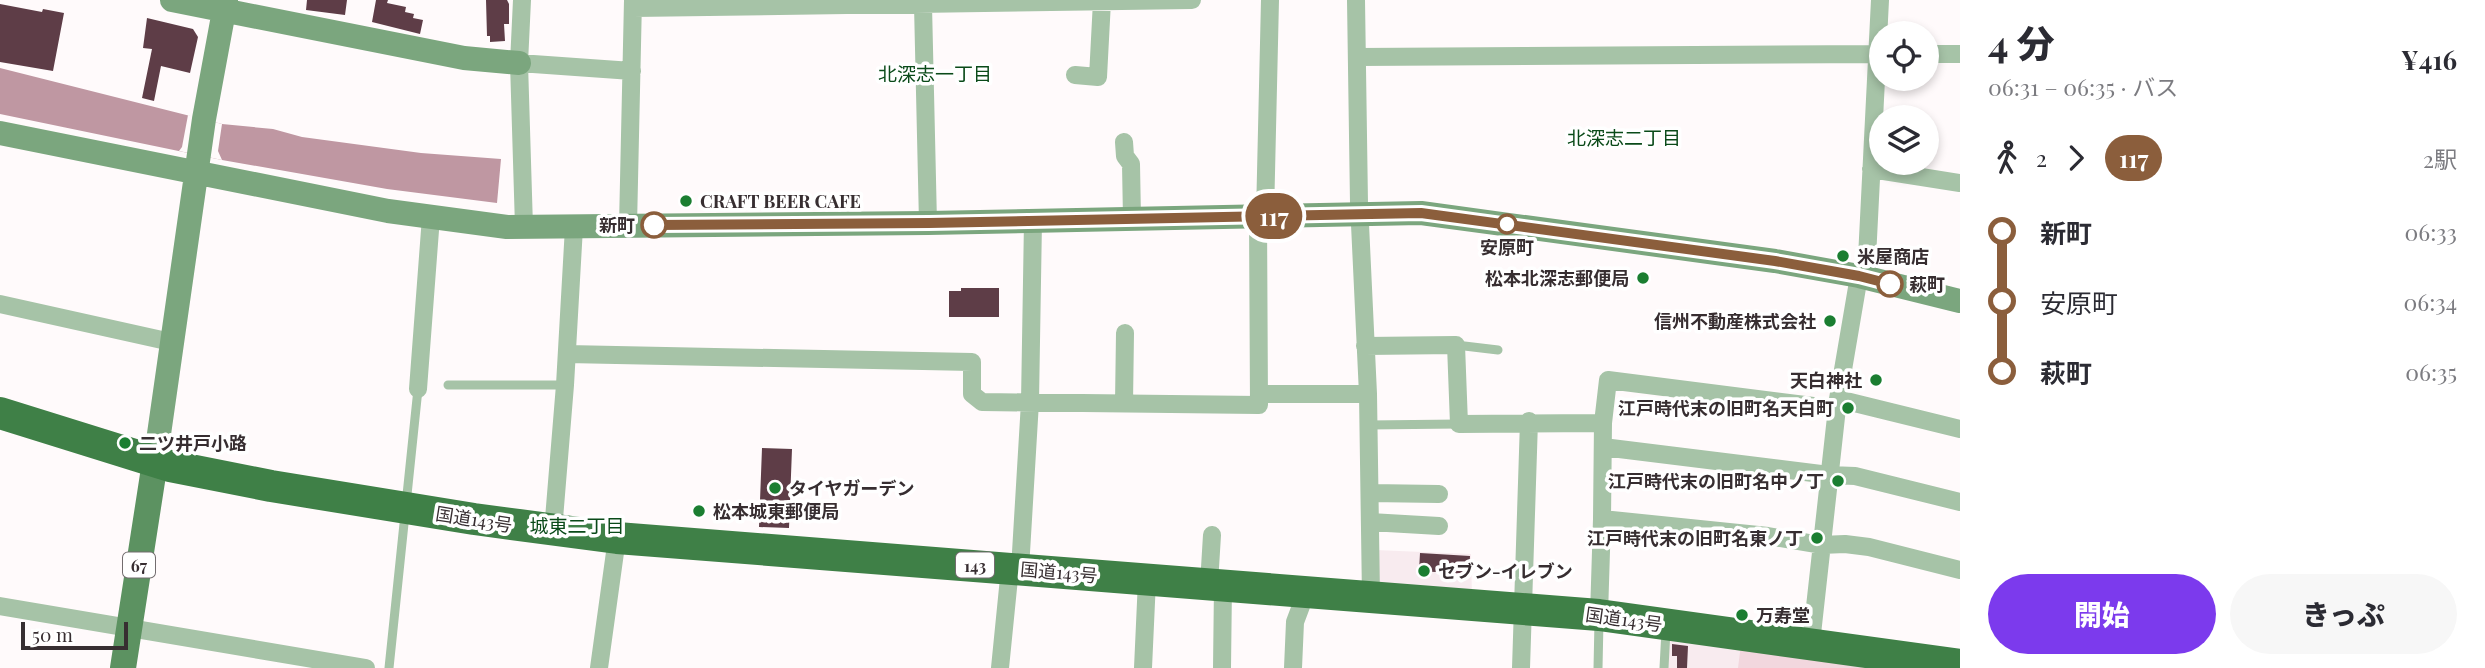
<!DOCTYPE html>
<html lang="ja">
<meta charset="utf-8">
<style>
body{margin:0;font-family:"Playfair Display","Noto Sans JP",serif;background:#f7f7f7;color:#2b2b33;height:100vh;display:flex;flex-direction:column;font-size:26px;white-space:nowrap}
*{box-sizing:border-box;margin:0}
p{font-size:23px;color:#7c7c81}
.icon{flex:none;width:38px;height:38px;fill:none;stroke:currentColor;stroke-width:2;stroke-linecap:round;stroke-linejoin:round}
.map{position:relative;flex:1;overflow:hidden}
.drawer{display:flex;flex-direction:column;background:#fff;width:525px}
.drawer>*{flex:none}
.badge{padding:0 14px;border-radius:23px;font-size:24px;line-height:46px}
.controls{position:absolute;left:1869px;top:21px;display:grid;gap:14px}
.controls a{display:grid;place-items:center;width:70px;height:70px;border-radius:50%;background:#fff;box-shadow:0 4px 10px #0003;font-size:35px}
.scale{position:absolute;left:21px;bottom:18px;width:107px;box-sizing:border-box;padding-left:7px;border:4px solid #372e31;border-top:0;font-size:19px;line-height:24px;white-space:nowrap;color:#372e31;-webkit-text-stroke:5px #fff;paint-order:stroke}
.map>.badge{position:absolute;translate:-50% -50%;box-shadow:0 0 0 4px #fff}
.legs{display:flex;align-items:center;gap:10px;height:77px;padding:0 28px;font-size:23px}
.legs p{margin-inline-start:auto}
.summary{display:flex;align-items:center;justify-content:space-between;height:119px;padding:0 28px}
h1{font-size:38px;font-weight:800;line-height:52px}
.primary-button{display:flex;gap:14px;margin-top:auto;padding:14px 28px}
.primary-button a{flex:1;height:80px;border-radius:42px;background:#7c3aed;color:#fff;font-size:28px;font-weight:800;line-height:80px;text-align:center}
.primary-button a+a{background:#f7f7f7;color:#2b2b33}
ul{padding:0 28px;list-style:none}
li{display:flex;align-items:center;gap:24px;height:70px;font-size:26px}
li i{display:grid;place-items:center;width:10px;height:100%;margin:0 9px;background:currentColor}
li i::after{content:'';width:18px;height:18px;margin:-9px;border:5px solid;border-radius:50%;background:#fff}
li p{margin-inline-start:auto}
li:first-child i{background:linear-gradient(#0000 50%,currentColor 0)}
li:last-child i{background:linear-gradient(currentColor 50%,#0000 0)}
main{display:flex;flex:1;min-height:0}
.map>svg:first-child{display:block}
.built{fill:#f8ebef}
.green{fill:#f2d7de}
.water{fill:#bf97a2}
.pier{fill:#fffafb}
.building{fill:#5e3d47}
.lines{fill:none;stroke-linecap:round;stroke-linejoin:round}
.lane{stroke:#a6c3a7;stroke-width:9}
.street{stroke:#a6c3a7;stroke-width:18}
.secondary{stroke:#7ba67e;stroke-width:24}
.primary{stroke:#5c9261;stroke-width:26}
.highway{stroke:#3f8047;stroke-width:32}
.line-1-casing{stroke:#fff;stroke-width:16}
.line-1{stroke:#8b5e3c;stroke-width:10}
.poi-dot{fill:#1b7e31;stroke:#fff;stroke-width:2.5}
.stop-1-dot{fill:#fff;stroke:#8b5e3c;stroke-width:3.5}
.labels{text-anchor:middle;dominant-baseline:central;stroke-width:7;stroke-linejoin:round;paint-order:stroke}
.shield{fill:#fff;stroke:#736d6f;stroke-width:2}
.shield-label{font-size:16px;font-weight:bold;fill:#372e31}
.poi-label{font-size:18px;font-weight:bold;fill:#372e31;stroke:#fff;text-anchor:start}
.stop-label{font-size:18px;font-weight:bold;fill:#372e31;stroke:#fff;text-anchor:end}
.street-label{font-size:18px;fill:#372e31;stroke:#fff}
.neighbourhood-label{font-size:19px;fill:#0a4a19;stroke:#fff}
</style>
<main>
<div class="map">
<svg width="1960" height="668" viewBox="0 0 1960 668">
<rect width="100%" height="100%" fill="#fffafb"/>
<!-- built -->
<path class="built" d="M1375,550l96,4 1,43 -96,-9z
M1667,634l218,34h-219z"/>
<!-- green -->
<path class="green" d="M1741,644l144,24h-147z"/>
<!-- water -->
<path class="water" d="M0,68l222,56 51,5 29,8 119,16 80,6 -4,44 -110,-14 -165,-29 -222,-46z"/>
<!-- pier -->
<path class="pier" d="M188,115l34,9 -4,27 4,9 -43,-9 3,-4z"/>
<!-- building -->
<path class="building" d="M307,0h40l-2,15 -39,-5z
M376,0h12l-1,3 19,4 -1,5 9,2 -1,4 10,2 -3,14 -48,-12z
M486,0h21l2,4v20h-5l1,17 -15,1v-6h-3z
M0,4l42,8 1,-3 21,4 -11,58 -53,-9z
M147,18l46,11 5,8 -8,36 -29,-7 -7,35 -12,-3 10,-49 -9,-1z
M961,288h38v29h-50v-26h12z
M762,448l30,1 -3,79 -30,-1z
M1420,553l50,3 -1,18 -50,-3z
M1672,644l16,2 -1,22h-10v-12h-5z"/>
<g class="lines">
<!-- lane -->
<path class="lane" d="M1456,345l42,5
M448,385h117
M1368,425l91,-1
M389,668l29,-279
M1598,668l1,-47
M1664,668l2,-38"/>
<!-- street -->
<path class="street" d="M522,0l-3,63 5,164
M1356,0l3,203 9,191 3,203
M923,5l5,218
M633,8l559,-8
M1927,54h33
M1358,57l523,-3
M519,63l113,8
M1075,75l23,2 4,-76
M1124,142l1,14 6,8 1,55
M1871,169l89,14
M1265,216l5,-216
M628,226l5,-226
M1866,278l14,-278
M0,304l171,38
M1365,346l91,-1 3,79 144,-1
M567,354l405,8v32l10,8 277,3 -1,-189
M418,389l13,-172
M1259,394h109
M1838,399l122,30
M1124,403l1,-70
M1603,447l226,28 26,1 105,26
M1370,493l69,1
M1602,519l1,-96 5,-43 229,29
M1370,522l69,4
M553,531l12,-146 9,-158
M1020,569l10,-167 3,-181
M1209,584l3,-49
M0,606l366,62
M1599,615l3,-96 166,17 53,9 24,-1 24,3 91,23
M1811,643l27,-244 21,-123
M599,668l18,-130
M1000,668l10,-100
M1143,668l4,-88
M1222,668l1,-83
M1293,668l2,-46 6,-16 1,-15
M1521,668l8,-247"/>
<!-- secondary -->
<path class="secondary" d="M172,0l292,58 55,5
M0,133l388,78 119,16 421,-4 493,-10 354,48 84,15 101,25
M155,462l49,-343 22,-119"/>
<!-- primary -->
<path class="primary" d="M123,668l32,-206"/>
<!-- highway -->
<path class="highway" d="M0,413l170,53 101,20 203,33 143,19 982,77 361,50"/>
</g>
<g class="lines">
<defs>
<path id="line-1" d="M654,225l275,-2 492,-10 354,48 84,15 31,8"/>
</defs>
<!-- line-1 casing -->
<use href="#line-1" class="line-1-casing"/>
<!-- line-1 -->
<use href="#line-1" class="line-1"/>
</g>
<!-- markers -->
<g class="poi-dot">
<circle cx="686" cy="201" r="7"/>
<circle cx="1843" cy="256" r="7"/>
<circle cx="1643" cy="278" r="7"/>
<circle cx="1830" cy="321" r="7"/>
<circle cx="1876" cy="380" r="7"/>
<circle cx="1848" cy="408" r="7"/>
<circle cx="125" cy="443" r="7"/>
<circle cx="1838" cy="481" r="7"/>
<circle cx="775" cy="488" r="7"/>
<circle cx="699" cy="511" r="7"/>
<circle cx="1817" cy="538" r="7"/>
<circle cx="1424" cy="571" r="7"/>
<circle cx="1742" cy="615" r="7"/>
</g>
<g class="stop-1-dot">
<circle cx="1507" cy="224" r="9"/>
<circle cx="654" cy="225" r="12"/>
<circle cx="1890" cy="284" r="12"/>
</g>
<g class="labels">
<!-- shield labels -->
<g class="shield">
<rect x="123" y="552.5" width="32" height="25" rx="5"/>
<rect x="956" y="552.5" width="38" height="25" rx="5"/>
</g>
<g class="shield-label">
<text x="139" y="565">67</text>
<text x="975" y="565">143</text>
</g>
<!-- poi labels -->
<g class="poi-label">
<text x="700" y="201">CRAFT BEER CAFE</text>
<text x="1857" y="256">米屋商店</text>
<text x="1629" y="278" text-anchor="end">松本北深志郵便局</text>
<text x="1816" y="321" text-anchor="end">信州不動産株式会社</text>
<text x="1862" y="380" text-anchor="end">天白神社</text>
<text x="1834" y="408" text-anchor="end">江戸時代末の旧町名天白町</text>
<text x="139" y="443">二ツ井戸小路</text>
<text x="1824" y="481" text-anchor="end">江戸時代末の旧町名中ノ丁</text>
<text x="789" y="488">タイヤガーデン</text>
<text x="713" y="511">松本城東郵便局</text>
<text x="1803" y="538" text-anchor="end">江戸時代末の旧町名東ノ丁</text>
<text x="1438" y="571">セブン-イレブン</text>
<text x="1756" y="615">万寿堂</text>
</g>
<!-- stop labels -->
<g class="stop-label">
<text x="635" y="225">新町</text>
<text x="1507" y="247" text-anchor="middle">安原町</text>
<text x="1909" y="284" text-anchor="start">萩町</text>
</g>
<!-- street labels -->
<g class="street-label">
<text transform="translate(474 519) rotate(9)">国道143号</text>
<text transform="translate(1059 572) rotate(5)">国道143号</text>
<text transform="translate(1624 619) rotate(8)">国道143号</text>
</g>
<!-- neighbourhood labels -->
<g class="neighbourhood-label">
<text x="935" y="73">北深志一丁目</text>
<text x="1624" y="137">北深志二丁目</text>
<text x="577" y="525">城東二丁目</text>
</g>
</g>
</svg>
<div class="controls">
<a><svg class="icon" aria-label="locate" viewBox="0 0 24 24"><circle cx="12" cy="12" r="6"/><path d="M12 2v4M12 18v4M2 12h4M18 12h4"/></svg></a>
<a><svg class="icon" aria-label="layers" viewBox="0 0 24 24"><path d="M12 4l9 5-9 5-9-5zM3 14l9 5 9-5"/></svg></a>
</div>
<div class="scale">50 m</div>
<b class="badge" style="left:1274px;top:216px;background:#8b5e3c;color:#fff">117</b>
</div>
<section class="drawer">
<div class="summary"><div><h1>4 分</h1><p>06:31 – 06:35 · バス</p></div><b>¥416</b></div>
<div class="legs"><svg class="icon" aria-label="walk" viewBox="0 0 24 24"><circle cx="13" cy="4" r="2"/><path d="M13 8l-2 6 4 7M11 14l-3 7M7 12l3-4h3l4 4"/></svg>2<svg class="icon" aria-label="forward" viewBox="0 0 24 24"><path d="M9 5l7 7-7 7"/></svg><b class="badge" style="background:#8b5e3c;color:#fff">117</b><p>2駅</p></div>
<ul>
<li><i style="color:#8b5e3c"></i><b>新町</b><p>06:33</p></li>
<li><i style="color:#8b5e3c"></i><span>安原町</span><p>06:34</p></li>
<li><i style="color:#8b5e3c"></i><b>萩町</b><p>06:35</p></li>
</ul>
<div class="primary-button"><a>開始</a><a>きっぷ</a></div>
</section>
</main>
